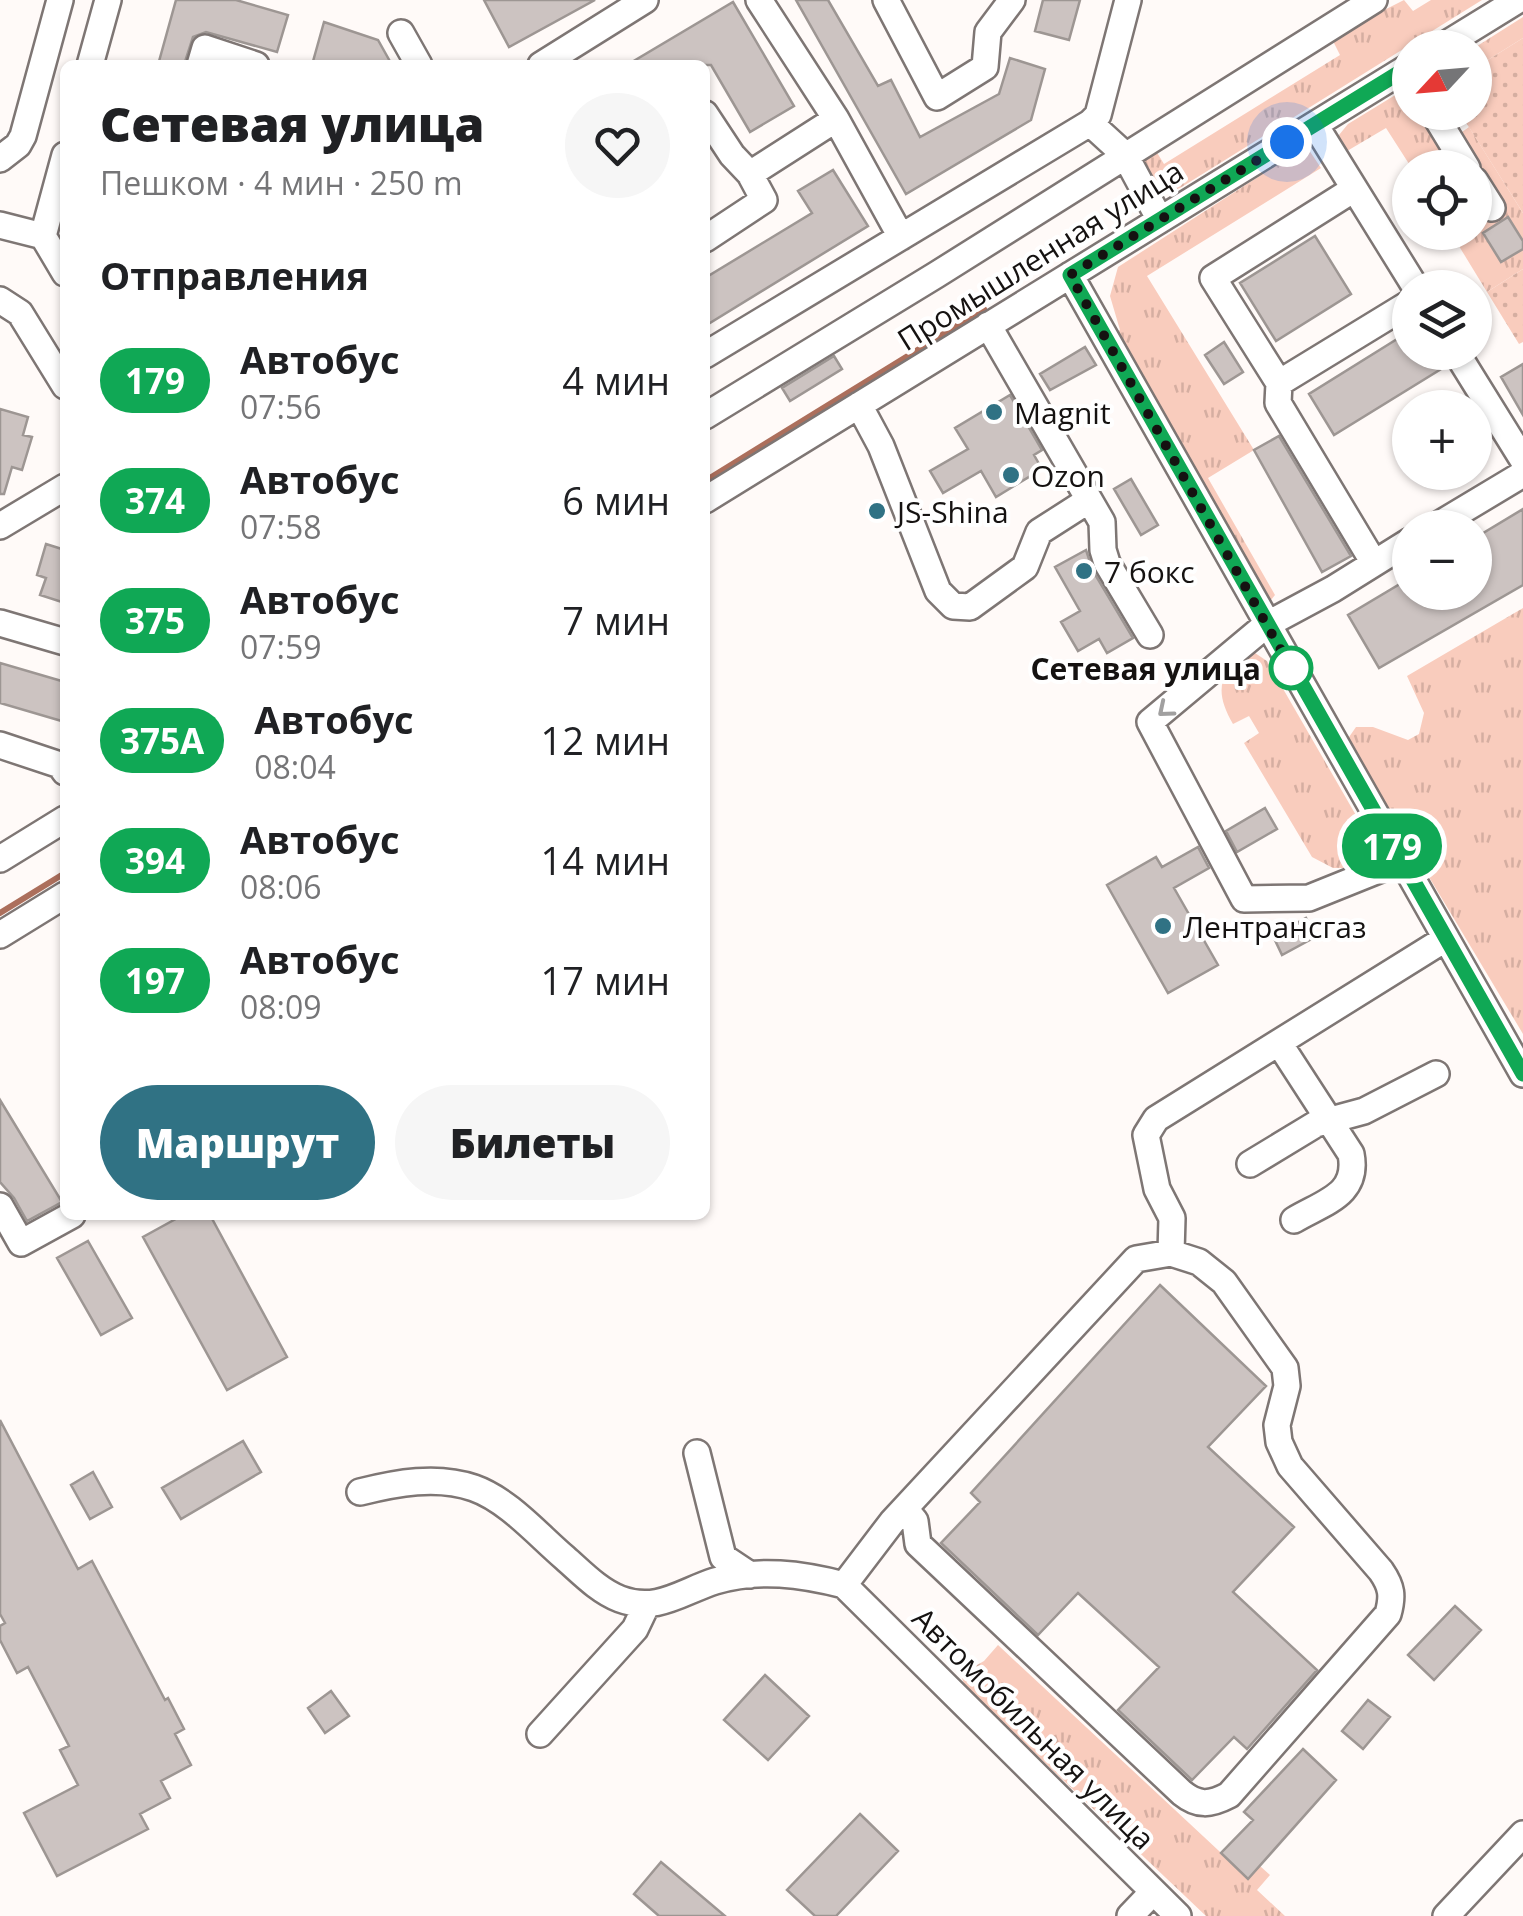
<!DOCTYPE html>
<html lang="ru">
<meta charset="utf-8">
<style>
body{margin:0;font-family:"Open Sans",sans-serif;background:#f6f6f6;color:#202124;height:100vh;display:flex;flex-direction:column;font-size:38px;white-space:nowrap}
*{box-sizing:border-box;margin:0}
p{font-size:32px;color:#757577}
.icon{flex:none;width:55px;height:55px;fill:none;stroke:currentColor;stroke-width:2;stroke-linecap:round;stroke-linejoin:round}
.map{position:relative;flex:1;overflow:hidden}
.details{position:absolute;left:60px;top:60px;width:650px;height:1160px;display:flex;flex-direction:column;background:#fff;border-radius:15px;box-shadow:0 2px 8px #0004}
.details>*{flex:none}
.badge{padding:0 20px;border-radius:32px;font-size:35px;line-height:65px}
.needle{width:65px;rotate:244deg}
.tools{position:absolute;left:1392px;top:30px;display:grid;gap:20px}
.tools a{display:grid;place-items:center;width:100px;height:100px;border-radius:50%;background:#fff;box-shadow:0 2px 8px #0004;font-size:50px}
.you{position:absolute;width:50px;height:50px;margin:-25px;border:8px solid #fff;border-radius:50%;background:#1a73e8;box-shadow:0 0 0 15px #1a73e833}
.map>.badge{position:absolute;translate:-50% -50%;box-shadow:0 0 0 5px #fff}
h2{padding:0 40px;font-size:38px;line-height:90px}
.round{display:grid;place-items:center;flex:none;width:105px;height:105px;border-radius:52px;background:#f6f6f6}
.overview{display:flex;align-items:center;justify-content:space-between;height:170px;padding:0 40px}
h1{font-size:48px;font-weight:800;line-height:75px}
.primary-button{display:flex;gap:20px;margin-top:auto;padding:20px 40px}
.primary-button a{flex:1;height:115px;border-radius:60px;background:#307284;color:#fff;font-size:40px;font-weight:800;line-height:115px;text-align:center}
.primary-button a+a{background:#f6f6f6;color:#202124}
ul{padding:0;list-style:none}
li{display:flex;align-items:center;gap:30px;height:120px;padding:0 40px}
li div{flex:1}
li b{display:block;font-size:38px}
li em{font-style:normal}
li .badge{min-width:110px;font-weight:700;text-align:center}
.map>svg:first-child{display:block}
.grass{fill:url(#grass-tufts)}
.garden{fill:url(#garden-dots)}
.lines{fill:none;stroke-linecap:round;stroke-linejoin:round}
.stream{stroke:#ac6f5c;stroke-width:6}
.building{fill:#ccc3c1;stroke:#9d9693;stroke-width:2.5}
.minor-casing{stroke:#7e7674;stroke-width:30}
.minor{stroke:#fff;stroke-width:25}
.oneway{stroke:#a1a0a0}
.line-casing{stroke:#fff;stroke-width:22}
.line{stroke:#10a855;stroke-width:15}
.walk{stroke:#151211;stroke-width:10;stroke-dasharray:0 18}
.poi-dot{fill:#307284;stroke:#fff;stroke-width:4}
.stop-dot{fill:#fff;stroke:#10a855;stroke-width:5}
.labels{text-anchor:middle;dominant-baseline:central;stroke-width:8;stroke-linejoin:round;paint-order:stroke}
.street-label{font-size:30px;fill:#151211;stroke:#fff}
.poi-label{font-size:30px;fill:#151211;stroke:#fff;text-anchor:start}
.stop-label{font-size:30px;font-weight:bold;fill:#151211;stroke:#fff;text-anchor:end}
</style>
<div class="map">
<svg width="1523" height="1916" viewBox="0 0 1523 1916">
<defs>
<pattern id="grass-tufts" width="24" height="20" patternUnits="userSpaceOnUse" patternTransform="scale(2.5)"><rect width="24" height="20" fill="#f9ccbd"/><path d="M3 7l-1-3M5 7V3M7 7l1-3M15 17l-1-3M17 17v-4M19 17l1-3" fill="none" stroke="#d5aea1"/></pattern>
<pattern id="garden-dots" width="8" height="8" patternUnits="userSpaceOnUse" patternTransform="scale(2.5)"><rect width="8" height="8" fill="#f9ccbd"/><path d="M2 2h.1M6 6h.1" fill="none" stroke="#d5aea1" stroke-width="1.8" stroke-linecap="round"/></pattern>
</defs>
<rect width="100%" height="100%" fill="#fffaf8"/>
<!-- grass -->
<path class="grass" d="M1404,0l9,11 18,-11h51l-302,188 -6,2 -23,-13 -8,-17 13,-9 8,13 176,-109 -9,-18z
M1523,17v21l-48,30 -1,-20z
M1410,86v26l45,1 -11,7 11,17 14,-10 54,86v28l-15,-23 -25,15 18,29 22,-13v20l-36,23 -36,-59 24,-1v-64l-64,-1 -25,-39 -44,26 -3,-19 9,-11z
M1309,150l12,18 -174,108 107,174 -46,28 67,117 -4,5 -156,-267 5,-3 -10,-34 8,-29 168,-108z
M1523,608v426l-176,-294 9,-13h17l35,13 11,-6 5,-21 -17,-37z
M1248,653h7l12,8 105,182 -1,12 -6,9 -15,4h-17l-21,-11 -68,-114 15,-10 -10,-17 -16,8c-18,-32 -16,-50 15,-71z
M998,1645l250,233 12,-12 10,9 -13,15 28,26h-79l-241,-229 -3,-9 3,-6 19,-11z"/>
<!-- garden -->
<path class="garden" d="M1523,38v175l-63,-100 15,-1v-44z
M1523,269v73l-4,2 -32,-52z"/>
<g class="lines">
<!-- stream -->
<path class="stream" d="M705,481l279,-172
M0,913l65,-40"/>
</g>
<!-- building -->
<path class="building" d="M176,0h60l52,15 -11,37 -71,-20 -13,5 -9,28h-26z
M484,0h111l-86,47z
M796,0h32l50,86 13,-6 29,57 79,-43 11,-36 35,11 -14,51 -125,74z
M1043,0h37l-11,40 -34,-9z
M733,2l61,104 -44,26 -39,-67h-84z
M324,22l54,18 14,25h-80z
M833,170l35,56 -163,100v-48l107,-65 -14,-22z
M1508,217l15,24v8l-22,13 -18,-29z
M1315,236l36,58 -75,47 -36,-58z
M1410,331v21h30l6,14 -112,69 -25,-41z
M1224,342l19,30 -19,12 -19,-29z
M1085,347l11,18 -46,25 -10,-16z
M834,356l8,13 -52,32 -8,-13z
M1523,364v51l-22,-38z
M1010,395l32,55 -8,5 8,14 -46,28 -15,-26 -38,22 -13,-22 38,-22 -13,-21z
M0,409l28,8 -5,18 9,2 -10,33 -10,-3 -8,27h-4z
M1279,436l72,120 -29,16 -68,-122z
M1131,479l27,46 -17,10 -27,-46z
M1523,509v76l-144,83 -31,-53 62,-37v14h65v-54z
M46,544l19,6v53l-25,-8 6,-17 -9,-3z
M1086,550l7,21 40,67 -26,15 -8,-14 -21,12 -17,-29 19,-11 -25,-44z
M0,663l65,19v40l-65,-19z
M1265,808l12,21 -40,23 -11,-21z
M1198,847l11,21 -35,20 44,77 -50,28 -61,-108 49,-28 6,10z
M1306,918l11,18 -35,19 -9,-19z
M0,1100l62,102 -35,19 -13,-23 -14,-16z
M183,1215h27l77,142 -60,33 -84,-153z
M88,1241l44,77 -31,17 -44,-77z
M1160,1285l106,101 -58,61 86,80 -61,65 84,78 -70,79 -13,-12 -42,43 -74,-70 41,-43 -81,-74 -40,42 -97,-92 39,-41 -9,-9z
M0,1420l78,149 14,-8 73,139 3,-2 16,31 -9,5 16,31 -30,16 9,17 -30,16 8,15 -91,47 -33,-63 54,-28 -18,-35 9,-4 -41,-79 -11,6 -17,-33v-14l5,-3 -5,-9z
M243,1441l18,31 -80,47 -19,-31z
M93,1472l19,35 -22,12 -19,-34z
M1455,1606l26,24 -47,50 -26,-25z
M765,1675l44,41 -41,44 -44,-40z
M331,1691l18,25 -24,17 -17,-25z
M1368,1700l22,17 -27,32 -21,-18z
M1303,1749l33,31 -88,99 -27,-26 32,-33 -9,-8z
M860,1814l38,37 -62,65h-21l-28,-26z
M661,1862l64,54h-66l-25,-22z"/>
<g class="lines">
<defs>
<path id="minor" d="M759,0l77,119 65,118
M886,0l51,97 48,-30 3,-35 24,-32
M401,33l18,32
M1440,48l78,-48
M90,65l18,-65
M200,65l5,-17 51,17
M541,65l104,-65
M1433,112l34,56
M705,114l27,41 18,19 86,-55
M1090,123l35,32 35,65
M1315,125l101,163
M65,155l-22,81 22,37
M0,159l18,-14 5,-9 37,-136
M1475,181l17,27
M1354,189l-141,89 66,105 131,-80
M0,225l43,11
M705,239l59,-39 -14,-26
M1070,275l453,799
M0,300l20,13 45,73
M988,325l114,197 1,28 4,13 43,72
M1456,352l67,108
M705,355l385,-232 8,-8 30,-115
M1279,383l-1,20 96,160
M859,405l22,41 57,145 15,15 17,1 55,-40 14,-35 50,-32
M705,416l231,-141 438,-275
M705,500l705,-434
M0,526l65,-39
M1433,528l90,-54
M0,623l65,19
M0,745l60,20 5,7
M0,859l65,-40
M1401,861l-92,37 -65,1 -94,-177 116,-97 67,-36 77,-48
M0,935l65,-40
M1279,1043l72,111c8,41 -27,48 -57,66
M1250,1164l66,-40 48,-13 72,-37
M0,1206l21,37 51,-28
M1171,1253l1,-35 -15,-29 -11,-54 10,-16 289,-180
M697,1453l26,104 27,18
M360,1492c36,-9 77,-17 114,-4 34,12 64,47 91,70 17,15 34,33 55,41 37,14 61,-7 95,-18 43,-13 87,-7 129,4
M844,1585l48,-63 244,-263 35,-6 28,9 25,20 61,86 2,18 -10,39 2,17 11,24 91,105c11,16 12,25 7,43l-159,181c-19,10 -31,11 -47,-2l-264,-249 -3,-23 -10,-12
M844,1585l334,331
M540,1734l95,-105 11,-23
M1130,1916l23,-24
M1446,1916l77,-82"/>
</defs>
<!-- minor casing -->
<use href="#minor" class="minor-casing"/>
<!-- minor -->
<use href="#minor" class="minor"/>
</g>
<!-- one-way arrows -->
<defs><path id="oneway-chevron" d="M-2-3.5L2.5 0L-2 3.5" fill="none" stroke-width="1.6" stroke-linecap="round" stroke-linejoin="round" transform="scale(2.5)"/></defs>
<use class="oneway" href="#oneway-chevron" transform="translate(1165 710) rotate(140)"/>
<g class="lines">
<defs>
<path id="line" d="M1410,66l-340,209 453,799"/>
</defs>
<!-- line casing -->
<use href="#line" class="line-casing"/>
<!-- line -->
<use href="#line" class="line"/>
<!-- walk -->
<path class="walk" d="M1287,142l-217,133 221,393"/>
</g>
<!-- markers -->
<g class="poi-dot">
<circle cx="994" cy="412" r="10"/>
<circle cx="1011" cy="475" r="10"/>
<circle cx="877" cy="511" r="10"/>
<circle cx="1084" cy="571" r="10"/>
<circle cx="1163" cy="926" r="10"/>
</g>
<circle class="stop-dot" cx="1291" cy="668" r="20"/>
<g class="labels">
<!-- street labels -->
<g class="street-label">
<text transform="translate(1040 255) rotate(-32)">Промышленная улица</text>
<text transform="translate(1034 1728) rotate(45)">Автомобильная улица</text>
</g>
<!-- poi labels -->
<g class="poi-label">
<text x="1014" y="412">Magnit</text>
<text x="1031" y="475">Ozon</text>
<text x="897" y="511">JS-Shina</text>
<text x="1104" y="571">7 бокс</text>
<text x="1183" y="926">Лентрансгаз</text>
</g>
<!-- stop labels -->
<g class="stop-label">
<text x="1261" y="668">Сетевая улица</text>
</g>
</g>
</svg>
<div class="tools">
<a><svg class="needle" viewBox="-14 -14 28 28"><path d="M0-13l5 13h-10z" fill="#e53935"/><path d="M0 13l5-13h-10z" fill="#757577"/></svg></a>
<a><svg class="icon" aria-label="locate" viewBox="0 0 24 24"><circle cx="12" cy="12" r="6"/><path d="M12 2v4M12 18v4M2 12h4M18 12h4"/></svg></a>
<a><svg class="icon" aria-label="layers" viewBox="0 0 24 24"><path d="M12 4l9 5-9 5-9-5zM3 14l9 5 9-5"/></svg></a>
<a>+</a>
<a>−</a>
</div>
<div class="you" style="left:1287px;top:142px"></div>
<b class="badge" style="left:1392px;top:846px;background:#10a855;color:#fff">179</b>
<section class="details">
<div class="overview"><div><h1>Сетевая улица</h1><p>Пешком · 4 мин · 250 m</p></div><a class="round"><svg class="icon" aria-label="heart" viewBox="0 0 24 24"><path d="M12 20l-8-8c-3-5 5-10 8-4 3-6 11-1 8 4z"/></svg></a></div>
<h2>Отправления</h2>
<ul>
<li><span class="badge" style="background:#10a855;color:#fff">179</span><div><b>Автобус</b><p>07:56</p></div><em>4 мин</em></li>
<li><span class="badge" style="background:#10a855;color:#fff">374</span><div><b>Автобус</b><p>07:58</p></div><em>6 мин</em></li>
<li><span class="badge" style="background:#10a855;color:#fff">375</span><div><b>Автобус</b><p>07:59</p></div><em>7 мин</em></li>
<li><span class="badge" style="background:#10a855;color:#fff">375А</span><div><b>Автобус</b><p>08:04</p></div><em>12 мин</em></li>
<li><span class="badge" style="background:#10a855;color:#fff">394</span><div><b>Автобус</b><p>08:06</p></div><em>14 мин</em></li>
<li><span class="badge" style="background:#10a855;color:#fff">197</span><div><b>Автобус</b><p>08:09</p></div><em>17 мин</em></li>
</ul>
<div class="primary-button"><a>Маршрут</a><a>Билеты</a></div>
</section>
</div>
